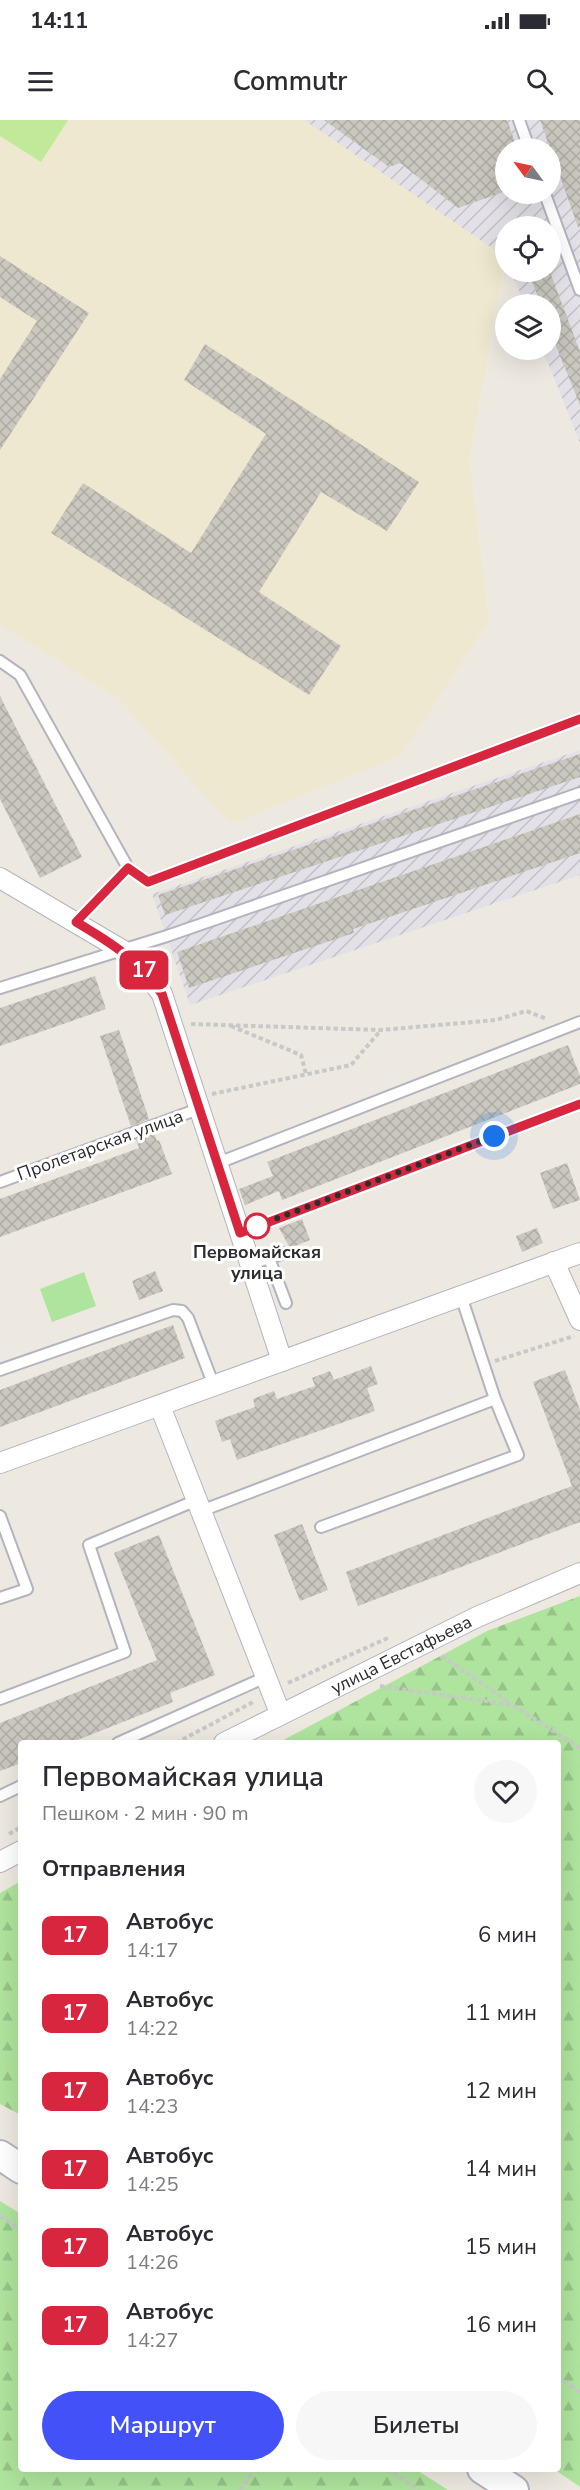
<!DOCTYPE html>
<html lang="ru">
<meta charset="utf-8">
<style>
body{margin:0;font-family:"Nunito Sans",sans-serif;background:#f7f7f7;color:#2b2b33;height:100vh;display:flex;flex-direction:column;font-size:22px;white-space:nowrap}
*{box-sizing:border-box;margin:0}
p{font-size:20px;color:#7c7c81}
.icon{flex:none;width:33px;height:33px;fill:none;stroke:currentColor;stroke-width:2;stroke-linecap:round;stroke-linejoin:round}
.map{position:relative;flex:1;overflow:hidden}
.details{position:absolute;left:18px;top:1620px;width:543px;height:732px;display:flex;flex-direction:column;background:#fff;border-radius:6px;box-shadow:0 6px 24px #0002}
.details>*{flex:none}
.badge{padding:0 12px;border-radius:9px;font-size:21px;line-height:39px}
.needle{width:39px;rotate:303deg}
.fabs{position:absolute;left:495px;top:18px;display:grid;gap:12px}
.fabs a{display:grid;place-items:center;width:66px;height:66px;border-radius:50%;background:#fff;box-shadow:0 6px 24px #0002;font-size:30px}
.you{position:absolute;width:30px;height:30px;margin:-15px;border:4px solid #fff;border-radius:50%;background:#1a73e8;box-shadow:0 0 0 9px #1a73e833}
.map>.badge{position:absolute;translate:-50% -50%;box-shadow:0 0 0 3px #fff}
h2{padding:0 24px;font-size:22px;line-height:54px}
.round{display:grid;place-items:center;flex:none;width:63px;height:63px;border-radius:32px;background:#f7f7f7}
.summary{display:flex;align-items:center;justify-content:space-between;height:102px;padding:0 24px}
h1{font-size:28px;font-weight:600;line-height:45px}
.primary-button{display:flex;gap:12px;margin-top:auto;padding:12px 24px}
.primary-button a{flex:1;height:69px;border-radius:36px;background:#4251f8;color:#fff;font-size:24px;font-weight:600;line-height:69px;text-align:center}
.primary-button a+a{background:#f7f7f7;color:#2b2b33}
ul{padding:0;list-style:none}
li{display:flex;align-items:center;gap:18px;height:78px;padding:0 24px}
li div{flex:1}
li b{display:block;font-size:22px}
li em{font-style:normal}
li .badge{min-width:66px;font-weight:700;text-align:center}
.status{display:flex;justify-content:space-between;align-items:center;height:42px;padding:0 30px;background:#fff;direction:ltr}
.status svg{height:16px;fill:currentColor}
header{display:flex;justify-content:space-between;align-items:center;height:78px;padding:0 24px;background:#fff;font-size:27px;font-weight:600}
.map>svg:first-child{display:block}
.industrial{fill:url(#industrial-furrows);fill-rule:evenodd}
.education{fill:#efe8d0}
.green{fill:#aee49d}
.forest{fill:url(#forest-firs)}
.pitch{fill:#c0ea99}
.building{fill:url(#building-cross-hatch)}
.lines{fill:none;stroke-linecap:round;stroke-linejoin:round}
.service-casing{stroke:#b3b4c0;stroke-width:14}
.minor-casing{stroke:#b3b4c0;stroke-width:22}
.secondary-casing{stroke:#b3b4c0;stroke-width:32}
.path{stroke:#c8c8c8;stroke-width:4;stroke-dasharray:4.5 3;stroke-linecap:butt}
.service{stroke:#fff;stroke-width:10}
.minor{stroke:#fff;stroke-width:20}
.secondary{stroke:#fff;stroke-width:28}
.line-casing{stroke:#fff;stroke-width:14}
.line{stroke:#d7263d;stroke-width:9}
.walk{stroke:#2d2d2d;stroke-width:6;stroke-dasharray:0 10.8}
.stop-dot{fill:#fff;stroke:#d7263d;stroke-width:3}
.labels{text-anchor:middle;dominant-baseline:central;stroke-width:6;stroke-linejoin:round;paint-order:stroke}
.street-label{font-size:18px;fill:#2d2d2d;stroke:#fff}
.stop-label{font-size:18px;font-weight:bold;fill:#2d2d2d;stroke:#fff}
</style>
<div class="status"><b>14:11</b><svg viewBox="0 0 49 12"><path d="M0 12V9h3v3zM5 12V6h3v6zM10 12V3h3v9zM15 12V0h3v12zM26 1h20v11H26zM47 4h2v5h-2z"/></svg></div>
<header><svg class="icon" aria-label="menu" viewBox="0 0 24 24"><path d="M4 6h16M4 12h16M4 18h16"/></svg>Commutr<svg class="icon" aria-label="search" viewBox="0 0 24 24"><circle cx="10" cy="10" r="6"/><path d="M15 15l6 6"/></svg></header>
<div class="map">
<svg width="580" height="2370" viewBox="0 0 580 2370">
<defs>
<pattern id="industrial-furrows" width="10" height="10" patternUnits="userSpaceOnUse" patternTransform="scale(1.5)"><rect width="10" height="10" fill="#e3e0e7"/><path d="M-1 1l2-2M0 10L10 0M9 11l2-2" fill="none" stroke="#c3c0c6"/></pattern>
<pattern id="forest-firs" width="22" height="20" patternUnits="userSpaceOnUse" patternTransform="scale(1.5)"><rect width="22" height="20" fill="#aee49d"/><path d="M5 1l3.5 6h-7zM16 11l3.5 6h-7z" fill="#96c488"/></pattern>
<pattern id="building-cross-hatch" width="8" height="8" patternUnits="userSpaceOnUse" patternTransform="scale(1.5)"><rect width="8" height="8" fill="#cac7be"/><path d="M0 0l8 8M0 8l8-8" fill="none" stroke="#aeaba4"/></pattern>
</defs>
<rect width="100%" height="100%" fill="#eee9e0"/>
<!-- industrial -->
<path class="industrial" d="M304,0h276v323l-37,-93h7v-46h-25l-14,-32h39v-46h-44l-1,31zM506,28h44v46h-44z
M580,630v125l-390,130 -38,-111z"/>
<!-- education -->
<path class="education" d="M0,0h304l201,137 -36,203 20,161 -89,135 -170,68 -111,-125 -119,-75z"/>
<!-- green -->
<path class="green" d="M84,1152l12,34 -44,16 -12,-33z"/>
<!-- forest -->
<path class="forest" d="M580,1476v891l-26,-18h4v-726h-280l209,-112z
M21,1761v234l-21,-11v-211z
M0,2081l21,13v255h394l33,21h-448z"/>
<!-- pitch -->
<path class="pitch" d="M0,0h68l-27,42 -41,-26z"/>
<!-- building -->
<path class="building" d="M324,0h183l10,28h-11v43l-48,17 -58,-45 -11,4z
M540,0h40v106l-2,1z
M0,136l89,57 -89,137v-71l37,-58 -37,-24z
M528,152h22l30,80v53l-30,-74v-27h-9z
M205,224l214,138 -32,49 -66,-39 -62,100 82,54 -32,49 -258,-162 32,-50 108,70 75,-119 -82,-54z
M0,576l82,161 -42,21 -40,-79z
M580,634v23l-415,138 -7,-20z
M580,694v39l-227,76 1,4 -165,55 -12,-36z
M95,856l11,33 -106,37v-38z
M119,910l30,89 -18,7 -31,-90z
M568,925l12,31v8l-298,116 -3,-9 -34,14 -6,-16 34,-13 -6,-14z
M154,1013l3,8 2,-1 13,34 -172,63v-38l139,-51 -3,-8z
M567,1043l13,37 -27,9 -13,-36z
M302,1099l8,21 -20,8 -11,-20z
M537,1108l6,15 -21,9 -6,-16z
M155,1151l8,20 -24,9 -7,-19z
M173,1205l12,33 -185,69v-37z
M371,1246l7,18 -11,4 8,23 -138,49 -7,-21 -8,3 -7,-21 40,-14 -2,-8 21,-8 3,8 38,-13 -3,-8 18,-7 4,9z
M565,1250l15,40v112l-222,84 -12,-34 226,-86 -39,-104z
M302,1404l26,66 -28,11 -26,-66z
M159,1415l56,140 -45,18 3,9 -103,41h-49v20l-21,8v-48l157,-63 -43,-107z"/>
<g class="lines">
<defs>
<path id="service" d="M519,0l10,28
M545,74l35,96
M0,541l20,14 108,193 -52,54
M128,748l20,14 432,-163
M0,868l167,-52 413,-143
M218,1043l362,-141
M0,1062l201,-74
M240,1113l340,-129
M269,1138l17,45
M251,1144l33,-11
M0,1250l173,-60 9,1 6,7 26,68
M201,1391l294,-112 -34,-103
M0,1396l27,73 -27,9
M321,1407l197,-72 -23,-56
M0,1579l125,-47 -36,-107 108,-45
M118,1623l148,-66
M0,1676l21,-10"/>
<g id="minor">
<path d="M0,758l122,72 21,19 19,25 120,367"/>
<path d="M554,1142l26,58"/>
<path d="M160,1286l120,307"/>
<path d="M0,1343l580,-210"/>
<path id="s1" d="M224,1623l253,-126 103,-44"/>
<path d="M0,1742l21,-11"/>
</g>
<path id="secondary" d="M0,2035l21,14
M482,2349l32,21"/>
</defs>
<!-- service casing -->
<use href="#service" class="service-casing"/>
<!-- minor casing -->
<use href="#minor" class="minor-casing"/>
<!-- secondary casing -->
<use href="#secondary" class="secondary-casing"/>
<!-- path -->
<path class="path" d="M191,904l190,6 115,-10 30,-9 21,8
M231,906l70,29 5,19
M212,974l139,-29 30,-35
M495,1241l79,-25
M442,1536l68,47
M288,1563l102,-46
M380,1566l133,19 67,43
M176,1623l79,-42
M9,1714l12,-7
M0,2096l21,14
M558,2257l22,15
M387,2349l32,21
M240,2370l15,-21"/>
<!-- service -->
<use href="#service" class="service"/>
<!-- minor -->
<use href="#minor" class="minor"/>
<!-- secondary -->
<use href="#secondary" class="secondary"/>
</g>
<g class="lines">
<defs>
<path id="line" d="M580,599l-432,163 -20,-14 -52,54c39,23 59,36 86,72l78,239 340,-129"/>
</defs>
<!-- line casing -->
<use href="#line" class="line-casing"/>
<!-- line -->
<use href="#line" class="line"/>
<!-- walk -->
<path class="walk" d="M257,1106l237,-90"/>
</g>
<!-- markers -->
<circle class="stop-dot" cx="257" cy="1106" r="12"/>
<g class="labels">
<!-- street labels -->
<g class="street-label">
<text transform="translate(100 1025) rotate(-20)">Пролетарская улица</text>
<text stroke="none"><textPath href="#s1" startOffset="198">улица Евстафьева</textPath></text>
</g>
<!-- stop labels -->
<g class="stop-label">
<text x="257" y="1132">Первомайская<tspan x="257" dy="21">улица</tspan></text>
</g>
</g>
</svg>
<div class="fabs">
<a><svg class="needle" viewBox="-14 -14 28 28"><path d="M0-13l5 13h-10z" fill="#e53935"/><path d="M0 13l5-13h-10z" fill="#7c7c81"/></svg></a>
<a><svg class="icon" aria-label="locate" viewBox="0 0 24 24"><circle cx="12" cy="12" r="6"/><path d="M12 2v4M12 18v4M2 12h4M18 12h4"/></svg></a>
<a><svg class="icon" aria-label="layers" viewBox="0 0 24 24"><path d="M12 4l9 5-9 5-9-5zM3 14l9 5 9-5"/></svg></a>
</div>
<div class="you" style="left:494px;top:1016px"></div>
<b class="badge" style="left:144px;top:850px;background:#d7263d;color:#fff">17</b>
<section class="details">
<div class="summary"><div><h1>Первомайская улица</h1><p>Пешком · 2 мин · 90 m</p></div><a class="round"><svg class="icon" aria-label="heart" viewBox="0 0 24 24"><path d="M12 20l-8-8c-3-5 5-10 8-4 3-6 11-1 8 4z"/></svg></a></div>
<h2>Отправления</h2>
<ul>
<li><span class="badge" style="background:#d7263d;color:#fff">17</span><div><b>Автобус</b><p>14:17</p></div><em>6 мин</em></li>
<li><span class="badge" style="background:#d7263d;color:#fff">17</span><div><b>Автобус</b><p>14:22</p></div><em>11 мин</em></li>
<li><span class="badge" style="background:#d7263d;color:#fff">17</span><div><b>Автобус</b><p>14:23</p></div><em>12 мин</em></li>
<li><span class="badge" style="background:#d7263d;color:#fff">17</span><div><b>Автобус</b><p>14:25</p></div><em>14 мин</em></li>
<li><span class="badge" style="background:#d7263d;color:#fff">17</span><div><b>Автобус</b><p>14:26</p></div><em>15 мин</em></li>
<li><span class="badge" style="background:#d7263d;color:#fff">17</span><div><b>Автобус</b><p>14:27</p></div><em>16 мин</em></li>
</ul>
<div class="primary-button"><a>Маршрут</a><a>Билеты</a></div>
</section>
</div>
